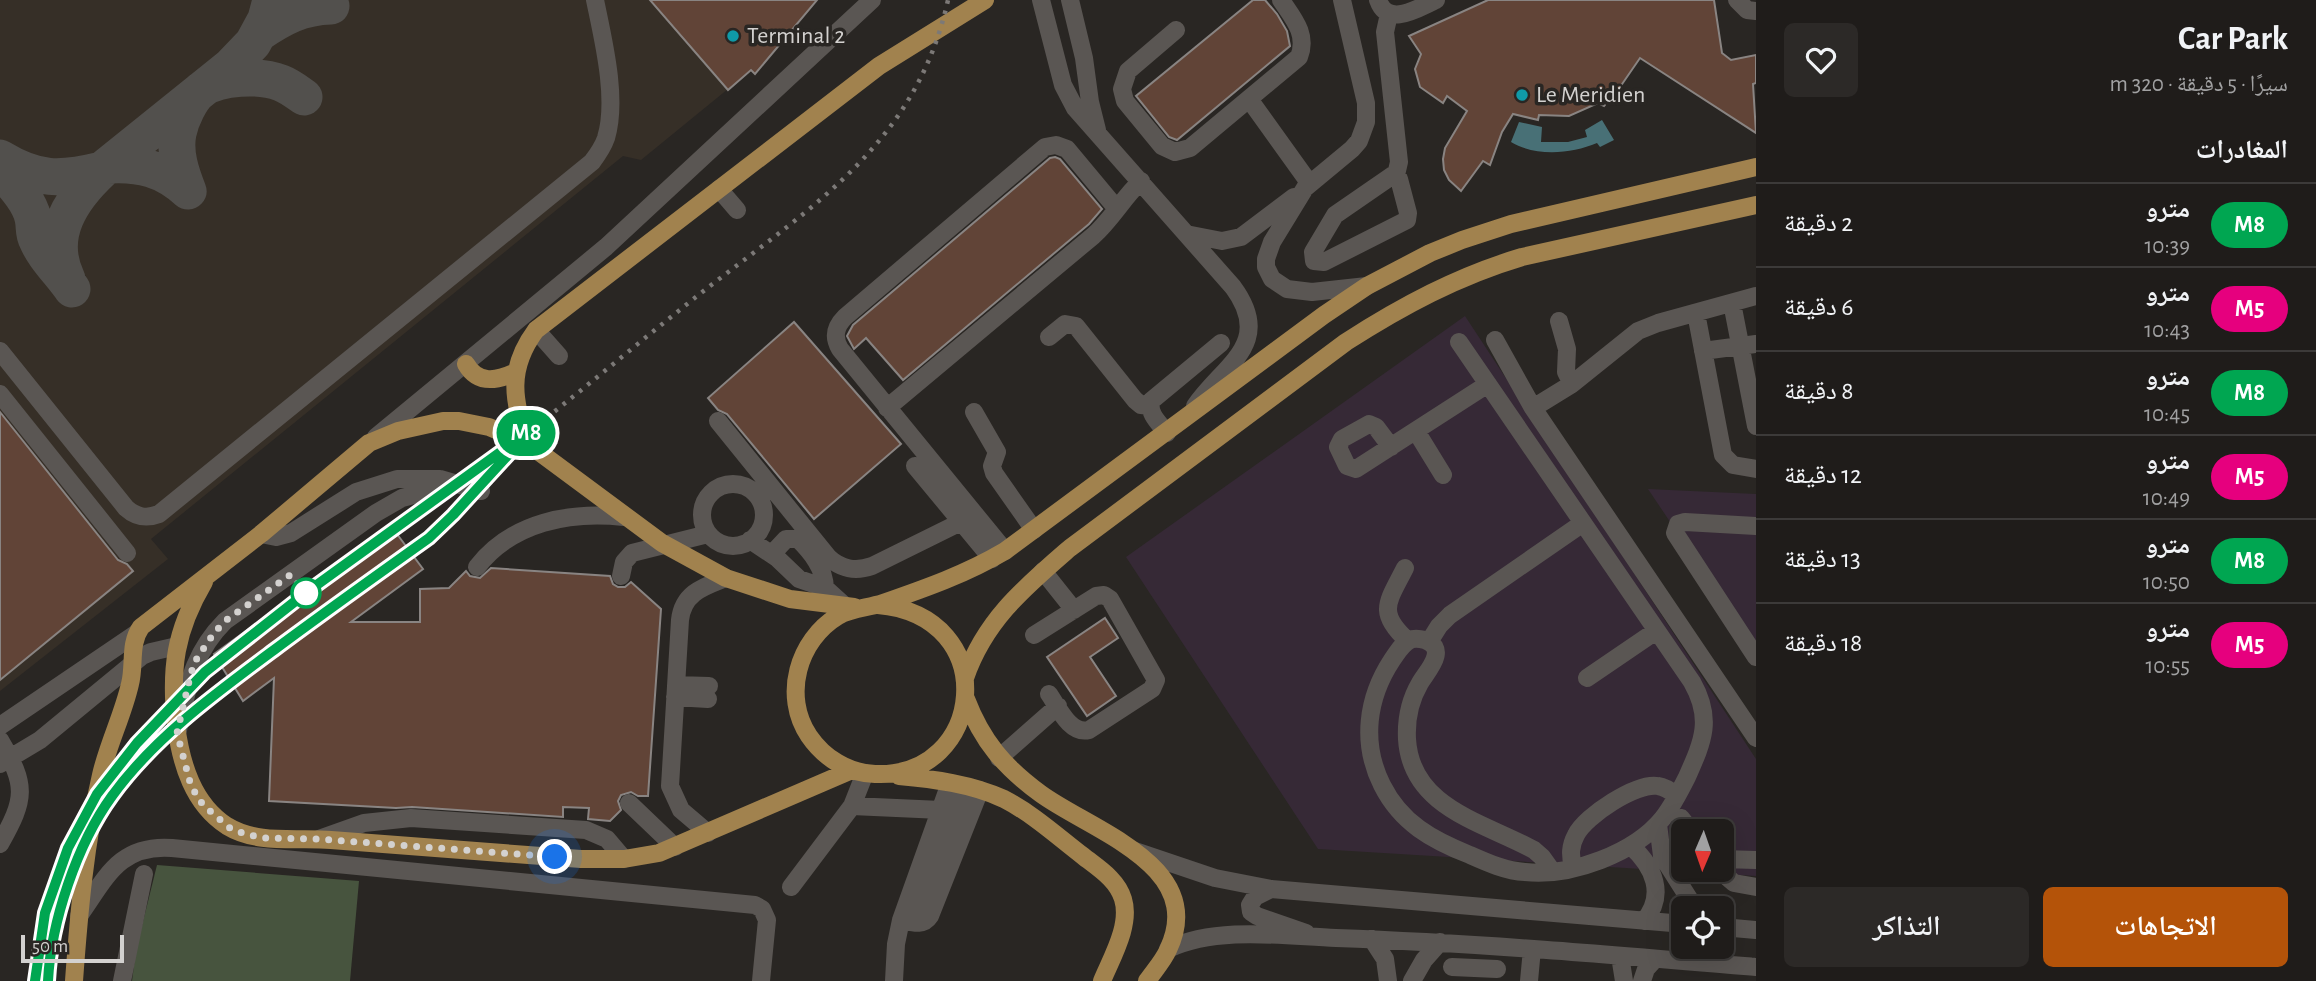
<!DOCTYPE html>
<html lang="ar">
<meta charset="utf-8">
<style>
body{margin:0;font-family:"Alegreya Sans","Noto Naskh Arabic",sans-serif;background:#2c2927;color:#f1f3f6;direction:rtl;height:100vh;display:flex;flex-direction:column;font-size:26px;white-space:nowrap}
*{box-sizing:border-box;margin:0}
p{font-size:23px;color:#a1a1a2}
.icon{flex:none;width:38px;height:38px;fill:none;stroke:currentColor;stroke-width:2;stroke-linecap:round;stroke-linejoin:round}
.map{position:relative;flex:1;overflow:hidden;direction:ltr}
.panel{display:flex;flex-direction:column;background:#1f1c1a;width:560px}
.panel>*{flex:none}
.badge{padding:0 14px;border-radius:23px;font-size:24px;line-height:46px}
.needle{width:46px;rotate:182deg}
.buttons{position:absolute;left:1671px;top:819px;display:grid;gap:14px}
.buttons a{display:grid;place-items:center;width:63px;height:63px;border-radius:10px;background:#1f1c1a;box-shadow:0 7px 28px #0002,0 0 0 2px #3c3a39;font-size:35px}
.scale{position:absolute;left:21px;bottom:18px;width:103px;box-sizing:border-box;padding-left:7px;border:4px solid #d3d1cf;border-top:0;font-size:19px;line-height:24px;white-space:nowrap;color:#d3d1cf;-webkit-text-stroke:5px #292623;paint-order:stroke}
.you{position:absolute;width:35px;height:35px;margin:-18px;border:5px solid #fff;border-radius:50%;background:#1a73e8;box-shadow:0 0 0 10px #1a73e833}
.map>.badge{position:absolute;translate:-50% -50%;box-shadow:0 0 0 4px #fff}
h2{padding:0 28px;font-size:26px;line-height:63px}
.round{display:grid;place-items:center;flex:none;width:74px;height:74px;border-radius:10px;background:#2c2927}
.headline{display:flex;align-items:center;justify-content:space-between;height:119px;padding:0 28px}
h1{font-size:33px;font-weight:600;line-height:52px}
.button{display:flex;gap:14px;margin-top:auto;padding:14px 28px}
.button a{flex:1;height:80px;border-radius:10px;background:#b45309;color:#fff;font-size:28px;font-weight:600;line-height:80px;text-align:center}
.button a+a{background:#2c2927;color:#f1f3f6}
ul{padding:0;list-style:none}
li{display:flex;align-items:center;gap:21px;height:84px;padding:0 28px;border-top:2px solid #3c3a39}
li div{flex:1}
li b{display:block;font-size:26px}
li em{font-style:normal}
li .badge{min-width:77px;font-weight:700;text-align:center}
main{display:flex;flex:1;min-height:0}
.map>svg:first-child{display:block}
.commercial{fill:#362936;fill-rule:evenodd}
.built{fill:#362f27}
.green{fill:#47543e}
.water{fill:#487076}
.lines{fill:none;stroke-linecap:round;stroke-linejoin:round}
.taxiway{stroke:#52504d;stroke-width:37}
.building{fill:#614437;stroke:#898482;stroke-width:2}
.minor{stroke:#5a5653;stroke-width:18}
.major{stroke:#a1824e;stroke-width:18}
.rail{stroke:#7c7977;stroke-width:4.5;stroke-dasharray:3.5 7;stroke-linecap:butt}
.line-casing{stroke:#fff;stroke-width:16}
.line{stroke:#00a651;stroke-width:10}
.walk{stroke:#d3d1cf;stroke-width:7;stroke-dasharray:0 12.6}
.culture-dot{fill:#0f9aa8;stroke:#292623;stroke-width:2.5}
.stop-dot{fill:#fff;stroke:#00a651;stroke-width:3.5}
.labels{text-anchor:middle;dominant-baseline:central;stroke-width:7;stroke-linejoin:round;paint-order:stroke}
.poi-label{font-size:24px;fill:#d3d1cf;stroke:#292623;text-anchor:start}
</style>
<main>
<section class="panel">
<div class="headline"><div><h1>Car Park</h1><p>سيرًا · 5 دقيقة · 320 m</p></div><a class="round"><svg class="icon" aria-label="heart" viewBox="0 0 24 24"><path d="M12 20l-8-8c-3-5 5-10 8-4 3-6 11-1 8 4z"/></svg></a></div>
<h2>المغادرات</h2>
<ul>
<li><span class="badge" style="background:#00a651;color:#fff">M8</span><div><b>مترو</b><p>10:39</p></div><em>2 دقيقة</em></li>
<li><span class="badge" style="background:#e6007e;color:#fff">M5</span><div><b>مترو</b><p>10:43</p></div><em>6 دقيقة</em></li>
<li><span class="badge" style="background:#00a651;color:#fff">M8</span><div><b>مترو</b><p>10:45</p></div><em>8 دقيقة</em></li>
<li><span class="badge" style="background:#e6007e;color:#fff">M5</span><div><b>مترو</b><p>10:49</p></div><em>12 دقيقة</em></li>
<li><span class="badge" style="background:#00a651;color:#fff">M8</span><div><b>مترو</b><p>10:50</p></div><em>13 دقيقة</em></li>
<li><span class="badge" style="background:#e6007e;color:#fff">M5</span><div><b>مترو</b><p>10:55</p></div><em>18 دقيقة</em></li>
</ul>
<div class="button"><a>الاتجاهات</a><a>التذاكر</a></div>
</section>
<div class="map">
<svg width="1756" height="981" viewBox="0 0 1756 981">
<rect width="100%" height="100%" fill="#292623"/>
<!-- commercial -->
<path class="commercial" d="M1465,316l291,443v117l-438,-27 -192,-292zM1684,831h38v39h-38z
M1648,489l108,5v156z"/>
<!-- built -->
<path class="built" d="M0,0h817l-62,74 -5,-3 -109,89 -18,-4 -472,383 17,20 -168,132z"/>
<!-- green -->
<path class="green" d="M157,865l202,16 -9,100h-218l4,-31z"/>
<!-- water -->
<path class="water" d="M1602,120l12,20 -14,7 -3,-4c-26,11 -61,14 -86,-1l8,-20 23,5 -1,15h27l19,-5 -2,-7z"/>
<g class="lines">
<!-- taxiway -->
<path class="taxiway" d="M259,33c24,-16 42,-26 72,-27
M0,158c38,23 60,22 102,12l128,-103 23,-24 13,-24 5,-19
M108,165c32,-2 56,4 80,26 -7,-18 -14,-38 -10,-58 3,-14 12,-34 23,-43 18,-14 60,-15 80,-7 8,3 16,9 23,14
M0,169c12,14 29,31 33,49 2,8 0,15 4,22 7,17 24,33 35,49
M67,279c-21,-43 4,-80 35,-109"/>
</g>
<!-- building -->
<path class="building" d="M650,0h167l-62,74 -4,-4 -23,20z
M1253,0h12l12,14 10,17 3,15 -113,94 -8,-3 -33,-41z
M1488,0h226l8,53 9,7 25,-5v28l-3,1 3,49 -116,-75 -22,32 -14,16 -6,-3 -29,13 -30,-1 -1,5 -25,-6 -11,18 -12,33 -7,-4 -22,30 -12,-11 -5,-10 -1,-11 2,-11 22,-37 -20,-15 -4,7 -23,-16 -5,-18 6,-15 -12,-18z
M1055,157l5,2 42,50 -13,15 -186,156 -37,-42 -12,11 -7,-13 6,-11 197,-167z
M794,322l107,122 -87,75 -87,-105 -9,-4 -10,-12z
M0,412l118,148 9,4 6,7 -133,109z
M391,526l32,43 -72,53h69v-33l29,-1 17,-17 4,5 10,2 11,-10 119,8 3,8 5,3h7l6,-5 30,27 -13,187h-10l-7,-4 -10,3 -3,6 3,9 -11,11 -22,-2 1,-11 -26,-1v10l-151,-10 -16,1 -127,-7 5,-123 -31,23 -29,-47z
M1105,618l13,20 -28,19 26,39 -29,20 -40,-59z"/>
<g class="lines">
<!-- minor -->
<path class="minor" d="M1041,0l22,85 12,23 158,179c42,57 -10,78 -38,119
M1070,0l14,58 6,44 7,28
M1342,0l24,103v19l-7,19 -7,8 -47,39 -33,54 -6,17v8l6,12 15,10 25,3 55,-6
M1378,0c10,28 40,8 58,0
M1737,0l10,10 9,1
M1389,14l-4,18 14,130 -3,13
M1176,30l-48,41 -6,18 3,12 37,45 13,6 15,-4 109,-91c9,-23 -6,-39 -18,-57
M1249,99l61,85
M1393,175l6,4 9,34 -1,7 -83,42 -10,-1 -1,-9 22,-37z
M719,189l18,21
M1186,234l36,7 19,-4 53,-40
M1732,303l24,123
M1696,313l27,142 10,10 23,4
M1559,321l8,28 -1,23 6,12
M536,330l23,26
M1049,337l16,-13 11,2 59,74 6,5 9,1
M1495,340l38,68 223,330
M1459,342l233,340c21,37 11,59 -5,95 -7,14 -14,28 -24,41 -28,35 -92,59 -138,54 -19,-1 -37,-9 -55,-17 -38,-15 -69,-32 -88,-70 -21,-42 -15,-87 10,-125 5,-7 10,-16 18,-20 4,-2 11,-1 15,0 24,9 2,31 -5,43 -10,17 -14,36 -13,56 4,69 76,83 127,111l8,7 10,14
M0,351l126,157c10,9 20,11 33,6l433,-352c6,-8 11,-15 14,-24 12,-39 -3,-99 -11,-138
M1703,351l53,-7
M0,394l127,159
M887,408l206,-172c19,-17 30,-38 48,-55
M1533,408l39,-24 66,-53 20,-8 98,-27
M974,412l23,40 -5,14 2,7 40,57
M718,421l110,136c13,12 27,15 44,9l89,-44
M1416,431l27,44
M1167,433c-8,-10 -19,-19 -16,-32l70,-58
M376,437l230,-190 266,-247
M1391,447l-15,-20 -7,-3 -27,15 -4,8 9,19 9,3c44,-28 88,-57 132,-85
M915,466l77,93
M702 515a31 31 0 1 1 62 0a31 31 0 1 1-62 0Z
M1756,526l-71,-4 -7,2 -3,9 81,124
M261,534l15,3 15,-4 65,-41 41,-13h43l41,12
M750,540l27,18 22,21 26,9 21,19
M1005,551l-165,-202c-7,-12 -5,-22 5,-32l200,-170 11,-2 11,4 50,60
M772,554l14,-15h12c14,14 26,29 27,49
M477,567c35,-45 93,-56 147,-50
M1405,568c-17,34 -29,44 3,73
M1043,571l31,39
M621,576l3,-14 8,-9 76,-19
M1034,635l62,-39 8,-1 6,4 46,81 -4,9 -63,41c-19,5 -31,-23 -40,-36
M1429,642l10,-16 11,-11 133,-92
M1587,678l69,-47
M676,685l33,1
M675,697l33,2
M0,726l137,-93
M178,730c10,-43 14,-76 47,-109l151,-108 26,-15 30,-8 8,-11
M0,740c27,46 26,58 0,104
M999,758l59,-52
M0,764l40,-24 102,-84 9,-4 26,-6
M629,803l46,44
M852,806l89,4
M1681,818l10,13
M1658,824l4,32 33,52
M708,833l-27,-23 -11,-24 10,-166c3,-27 23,-33 46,-42
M319,839l45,-16 47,-5 175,12 21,9 17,20
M1631,846c23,21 35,49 13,75
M1135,851l80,27 56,11 413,35
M1722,859l34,1
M1573,867c-3,-12 -3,-21 3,-32 9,-19 61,-53 82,-49 8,1 14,6 19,10
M1719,870l15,13 22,4
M791,887l61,-81 13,-33
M1271,889l-16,8 -5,8 1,7 6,4 49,17
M920,910l45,-123
M79,916c27,-38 40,-72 93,-68l583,57 7,4 5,11 -6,61
M901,920c10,2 22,7 29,-4l50,-126
M1722,927l34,3
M1372,939l13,20 3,22
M1168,949c50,-23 115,-13 168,-11 141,5 280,17 420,29
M1620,956l4,25
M1452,967l45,2
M122,981l22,-107
M894,981l2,-37 5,-24 49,-137
M1412,981l12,-21 16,-18
M1529,981l3,-32
M1642,981l4,-12 9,-10"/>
<!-- major -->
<path class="major" d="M466,364c12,21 31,17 50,8
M527,443c-14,-43 -20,-74 9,-113l343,-264 106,-66
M204,582c-29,49 -34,87 -28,143 5,39 17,79 51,101 31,19 70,11 104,14 84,6 167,13 250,19h43l35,-6 193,-83
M878,605c126,11 107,174 -3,169 -27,-1 -51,-16 -66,-38 -27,-40 -11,-96 29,-120 14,-8 30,-8 45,-13 43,-15 83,-29 122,-52l319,-236 43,-29 63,-33 32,-13 49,-16 245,-57
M965,678c20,-58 60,-91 105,-130l276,-206c56,-36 112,-66 176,-85l234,-52
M966,699c16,42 38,68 75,95 51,37 167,72 127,156 -5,11 -14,21 -21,31
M899,776c34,3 73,8 105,23 29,15 53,37 79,57 15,12 34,23 40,43 8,26 -11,58 -21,82
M74,981c5,-69 11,-138 27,-206 7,-31 22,-60 29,-91 5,-19 -1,-40 11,-57l120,-93 108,-91 29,-12 45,-10h16l30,6 38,16 135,100 64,35 64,21 64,8"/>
<!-- rail -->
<path class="rail" d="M35,981c14,-249 280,-390 458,-522 74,-55 144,-116 217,-173 106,-82 207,-145 238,-286
M48,981l11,-65 20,-60 32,-59 37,-43 65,-59 216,-157 76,-80"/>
</g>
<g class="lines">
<defs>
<path id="line" d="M35,981l10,-68 23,-65 29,-54 40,-51 68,-71 102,-80 224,-162 -78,85 -24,23c-52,37 -104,74 -155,112 -58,43 -120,88 -162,146 -35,48 -61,126 -64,185"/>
</defs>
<!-- line casing -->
<use href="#line" class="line-casing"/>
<!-- line -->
<use href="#line" class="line"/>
<!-- walk -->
<path class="walk" d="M306,593l-16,-18 -65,46 -11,12 -17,25 -6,15 -14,60 14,53 12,19 27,23 15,6 20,4 54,1 236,18"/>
</g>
<!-- markers -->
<g class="culture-dot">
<circle cx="733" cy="36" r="7"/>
<circle cx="1522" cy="95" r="7"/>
</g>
<circle class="stop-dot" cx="306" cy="593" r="14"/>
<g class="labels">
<!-- poi labels -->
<g class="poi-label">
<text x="747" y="36">Terminal 2</text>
<text x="1536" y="95">Le Meridien</text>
</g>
</g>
</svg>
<div class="buttons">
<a><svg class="needle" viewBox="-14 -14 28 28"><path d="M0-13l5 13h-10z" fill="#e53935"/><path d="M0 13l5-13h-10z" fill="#a1a1a2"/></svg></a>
<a><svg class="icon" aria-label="locate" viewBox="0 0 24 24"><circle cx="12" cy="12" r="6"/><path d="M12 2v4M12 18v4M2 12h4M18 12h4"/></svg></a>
</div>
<div class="scale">50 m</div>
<div class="you" style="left:555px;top:857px"></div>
<b class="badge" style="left:526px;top:433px;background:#00a651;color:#fff">M8</b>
</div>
</main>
